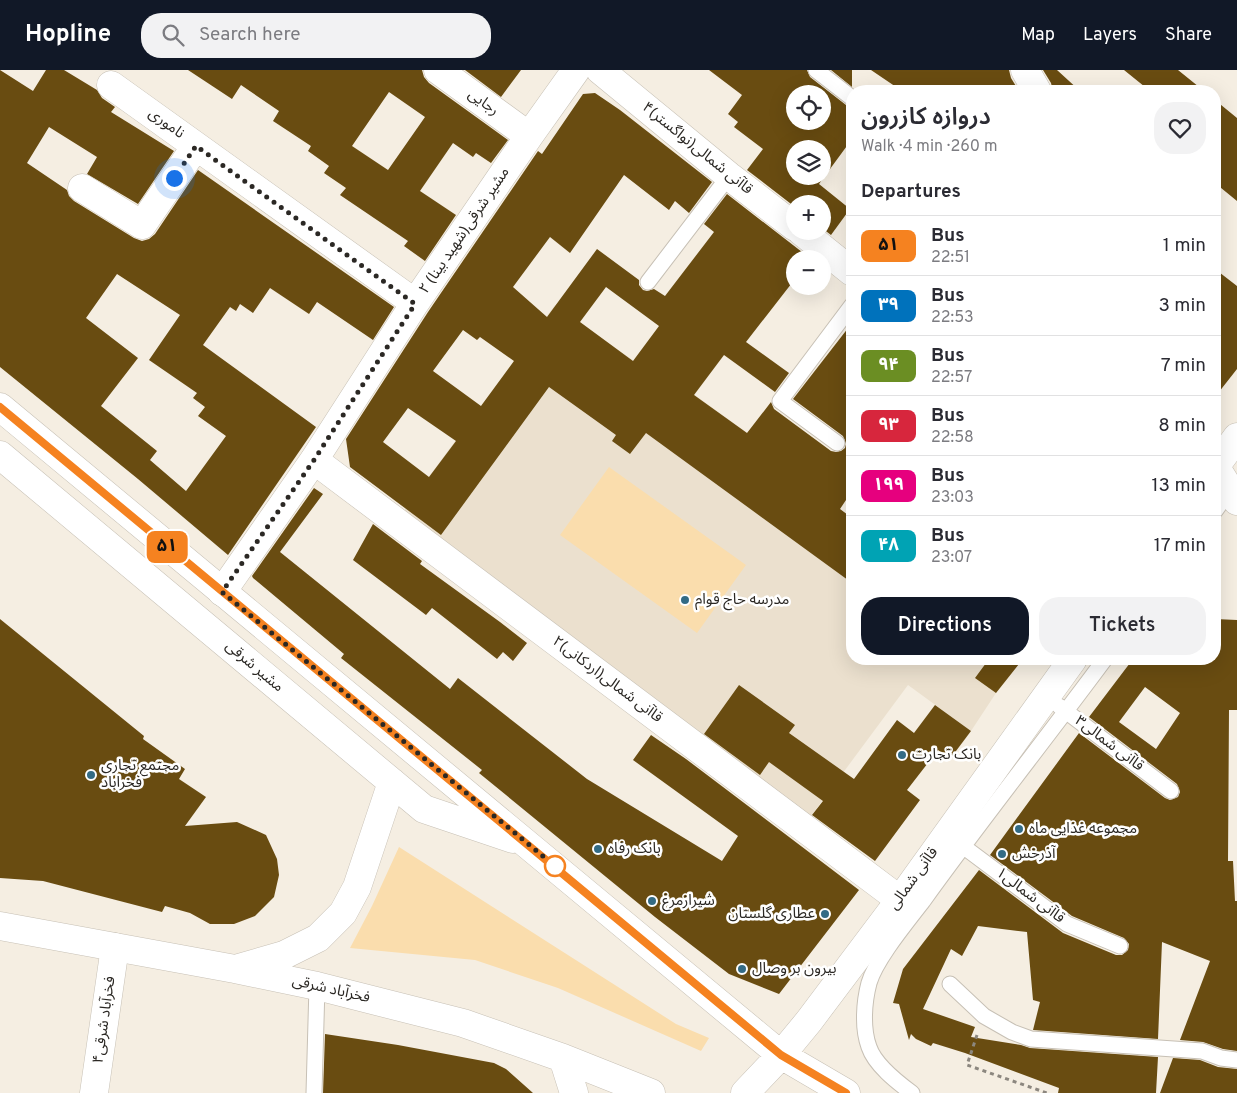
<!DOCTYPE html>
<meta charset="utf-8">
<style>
body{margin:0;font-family:Overpass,"Noto Sans Arabic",sans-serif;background:#f2f2f3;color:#2b2b33;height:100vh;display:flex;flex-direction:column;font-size:19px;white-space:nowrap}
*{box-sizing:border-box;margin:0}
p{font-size:16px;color:#7c7c81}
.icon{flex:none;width:28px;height:28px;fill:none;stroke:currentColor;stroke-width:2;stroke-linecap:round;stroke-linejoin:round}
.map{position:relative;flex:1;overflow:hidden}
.panel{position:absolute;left:846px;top:15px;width:375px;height:580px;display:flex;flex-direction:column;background:#fff;border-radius:20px;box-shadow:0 5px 20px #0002}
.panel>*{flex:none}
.badge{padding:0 10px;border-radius:8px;font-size:18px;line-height:32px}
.fabs{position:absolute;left:786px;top:15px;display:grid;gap:10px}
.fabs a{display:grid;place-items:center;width:45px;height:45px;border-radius:50%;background:#fff;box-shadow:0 5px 20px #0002;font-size:25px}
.you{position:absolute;width:25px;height:25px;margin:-12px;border:4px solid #fff;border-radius:50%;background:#1a73e8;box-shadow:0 0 0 8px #1a73e833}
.map>.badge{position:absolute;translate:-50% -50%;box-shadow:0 0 0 2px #fff}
h2{padding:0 15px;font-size:19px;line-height:45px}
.round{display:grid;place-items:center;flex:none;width:52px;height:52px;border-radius:20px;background:#f2f2f3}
.head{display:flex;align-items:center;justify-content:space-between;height:85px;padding:0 15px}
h1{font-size:24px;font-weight:600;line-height:38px}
.action{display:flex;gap:10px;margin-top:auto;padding:10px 15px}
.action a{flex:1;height:58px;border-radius:20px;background:#111827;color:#fff;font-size:20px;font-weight:600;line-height:58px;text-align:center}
.action a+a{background:#f2f2f3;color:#2b2b33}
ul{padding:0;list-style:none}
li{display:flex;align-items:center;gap:15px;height:60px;padding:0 15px;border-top:1px solid #e1e1e2}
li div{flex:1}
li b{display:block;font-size:19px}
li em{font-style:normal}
li .badge{min-width:55px;font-weight:700;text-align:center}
header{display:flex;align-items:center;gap:30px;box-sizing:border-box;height:70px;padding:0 25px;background:#111827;color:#fff}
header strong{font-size:24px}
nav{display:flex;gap:28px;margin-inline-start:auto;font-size:18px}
.search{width:350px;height:45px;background:#f2f2f3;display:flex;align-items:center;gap:12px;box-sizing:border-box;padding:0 18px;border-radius:20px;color:#7c7c81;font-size:19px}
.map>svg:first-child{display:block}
.built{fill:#ebe0ce}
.green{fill:#faddad}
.building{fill:#694c11;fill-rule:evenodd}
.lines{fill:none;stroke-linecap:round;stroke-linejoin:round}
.service-casing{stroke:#c7c0b5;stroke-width:17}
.minor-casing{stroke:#c7c0b5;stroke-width:29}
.secondary-casing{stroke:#c7c0b5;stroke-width:29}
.path{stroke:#8c877f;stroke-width:3;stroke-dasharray:4 4;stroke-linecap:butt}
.service{stroke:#fff;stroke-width:15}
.minor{stroke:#fff;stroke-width:28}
.secondary{stroke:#fff;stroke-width:28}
.line-casing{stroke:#fff;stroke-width:11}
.line{stroke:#f58220;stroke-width:8}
.walk{stroke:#2b2824;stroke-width:5;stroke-dasharray:0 9}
.poi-dot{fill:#336b85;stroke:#fff;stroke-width:2}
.stop-dot{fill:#fff;stroke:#f58220;stroke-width:2.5}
.labels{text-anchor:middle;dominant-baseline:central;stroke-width:5;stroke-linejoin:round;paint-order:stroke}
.street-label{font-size:15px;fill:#2b2824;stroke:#fff}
.poi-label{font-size:15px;fill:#2b2824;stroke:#fff;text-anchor:start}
</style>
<header>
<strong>Hopline</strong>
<div class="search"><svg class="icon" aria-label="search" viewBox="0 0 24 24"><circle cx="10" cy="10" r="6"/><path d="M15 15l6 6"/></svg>Search here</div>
<nav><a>Map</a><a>Layers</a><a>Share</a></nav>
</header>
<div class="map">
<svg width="1237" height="1023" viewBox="0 0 1237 1023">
<rect width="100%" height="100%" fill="#f5eee2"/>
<!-- built -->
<path class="built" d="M555,235l121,86 5,-6 101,73 -4,6 74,54v141h171l-27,34 -25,38 -63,-46 -97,131 -410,-301z"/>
<!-- green -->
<path class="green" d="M609,397l137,98 -49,68 -137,-98z
M399,777l277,177 33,14 -8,13 -143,-63 -83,-28 -125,-12 22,-42z"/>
<!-- building -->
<path class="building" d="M0,0l33,21 13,-21h18l33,20 5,8 13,9 -4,5 63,39 -36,53 -51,-30 10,-17 -48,-30 -22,36 40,27 2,6 5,5 60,37 8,3 7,-2 6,-5 43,-64 196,137 -21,33 -56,-38 -8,12 -39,-26 -17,25 -13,-9 -4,7 -6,-4 -27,38 113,82 -88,128 -90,-76 -138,-112zM117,204l63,41 -31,45 48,33 -4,5 12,9 -7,9 28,20 -40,55 -36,-31 7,-9 -56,-45 37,-48 -52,-40z
M188,0h234l2,7 5,6 79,57 -17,23 -15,-10 -3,4 -20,-14 -33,48 36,24 -31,46 -21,-15 4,-5 -68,-46 6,-7 -22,-15 5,-7 -21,-15 3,-5 -38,-25 6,-10 -38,-26 -9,14zM389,22l36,25 -37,53 -36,-24z
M465,0h56l-20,27z
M709,0h98l3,7 36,28 6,2v32l-33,45 31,25 -19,26 -9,-7v-24h-27v3l-48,-37 16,-21 -29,-22 4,-5 -10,-8 14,-19zM795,24h27v27h-27zM795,79h27v27h-27z
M831,0h21v17z
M871,0h138l2,8 8,13h-117z
M1043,0h14l23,21h-27l-2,-8z
M1124,0h54l26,21h-54z
M595,23l25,17 92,72 -23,31 -14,-12 -6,9 -45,-35 -54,78 -20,-16 -37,50 34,30 50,-68 42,31v5l4,5 4,1 7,-2 11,7 49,-64 -10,-8 23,-30 84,65h-16v20l-49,63 43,31 -14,19 -51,-37 -30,40 53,38 24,-31 3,7 57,42 5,1 5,-1 4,-3 1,-4 -3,-8 -50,-37 59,-76v168l-12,18 12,9v65l-206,-150 -16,21 -18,-13 4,-6 -67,-48 -108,148 -91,-68 -4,-28 82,-127 110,-161 4,3 41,-60zM606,217l53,39 -26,35 -53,-39zM463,260l14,10 3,-3 34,24 -33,45 -48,-35zM408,338l48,33 -27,36 -46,-35z
M1215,30l22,18v83l-22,-18z
M1215,199l22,17v83l-22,28z
M314,418l9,6 -43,58 170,137 8,-11 129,101 135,82 16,-25 -105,-76 18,-25 35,24 173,131 -80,104 -50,-20 -74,-57 -176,-144 3,-3 -141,-112 3,-4 -91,-76 -1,-2z
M373,454l49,37 -2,3 80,58 27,21 -14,18 -10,-9 -6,7 -65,-51 -6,7 -73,-55z
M0,549l144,117 -1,3 42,30 -6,10 27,18 -21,29 52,-4 29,13 11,24 2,16 -5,22 -19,19 -21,8h-24l-20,-11 -25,-7 -3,6 -119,-31 -43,-3z
M1215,549l22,1v90h-8l-1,151h5l2,40h2v150l-14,-2 -20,-7 -23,-2 30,-79 -48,-19 -4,97 -125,-9 7,-28 -7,-2 -6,-68 -49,-6 -16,30 -11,-7 -28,60 52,18 -4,10 50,8 9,3 128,9 -2,36h-98l1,-5 -94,-35 -32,-10 -2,3 -15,-7 -5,-5 -2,6 -10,-36 -6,-1 10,-34 76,-99 84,63 53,22h6l6,-5 1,-6 -5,-6 -52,-22 -82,-61 89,-122 86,65 5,2 8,-3 2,-5 -3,-8 -88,-67 44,-58h82zM1145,617l35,26 -24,36 -37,-27z
M989,589h34l-27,34 -21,-15z
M739,615l56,40 -6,8 65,46 43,-59 17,13 21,-28 36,26 -21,28 -12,-9 -31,40 13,10 -45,61 -63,-46 11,-14 -54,-39 -9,13 -56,-41z
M325,964l73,11 96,18 12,6 27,24h-210z
M1173,988l27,2 18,7 19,2v24h-77z"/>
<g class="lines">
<defs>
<path id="service" d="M816,0l36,28
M648,212l81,-106
M837,373l-57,-42 72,-96
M1215,441l18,-25
M1059,636l112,85
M956,771l111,83 53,22
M950,914l34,32 28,16 19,7 171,12 19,7 16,2
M314,1023l3,-107
M912,1023c-15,-11 -37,-28 -43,-46 -7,-19 -5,-45 0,-64 7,-24 38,-61 54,-82 59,-82 122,-161 182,-242"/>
<path id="minor" d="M438,0l91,66
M600,0l129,106 66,51
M1025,0l12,21
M111,15l304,218
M82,118l60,37 54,-79
M801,161l51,41
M314,390l586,440
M1215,396l22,35
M222,522l92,-132 101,-157 114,-167 47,-66
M94,1023l21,-146"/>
<path id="secondary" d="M0,337l781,648 65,38
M0,385l424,354 89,30
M1215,397l22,-30
M0,856l235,43 82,17 146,37 100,35 88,35
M239,898l45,-13 34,-17 25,-25 14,-26 35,-105
M563,988l11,35
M745,1023l36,-38 28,-34 91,-121 173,-241"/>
</defs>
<!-- service casing -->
<use href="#service" class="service-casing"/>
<!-- minor casing -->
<use href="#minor" class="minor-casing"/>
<!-- secondary casing -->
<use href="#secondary" class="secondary-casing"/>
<!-- path -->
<path class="path" d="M977,965l-10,30 80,28"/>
<!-- service -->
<use href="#service" class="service"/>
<!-- minor -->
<use href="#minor" class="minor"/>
<!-- secondary -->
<use href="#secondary" class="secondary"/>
</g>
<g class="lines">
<defs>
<path id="line" d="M0,337l781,648 65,38"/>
</defs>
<!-- line casing -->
<use href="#line" class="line-casing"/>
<!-- line -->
<use href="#line" class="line"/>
<!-- walk -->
<path class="walk" d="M174,108l22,-32 219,158 -101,156 -92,132 333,274"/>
</g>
<!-- markers -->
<g class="poi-dot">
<circle cx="685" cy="530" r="5"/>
<circle cx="902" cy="685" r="5"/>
<circle cx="91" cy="705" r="5"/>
<circle cx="1019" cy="759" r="5"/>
<circle cx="598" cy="779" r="5"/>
<circle cx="1002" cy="784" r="5"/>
<circle cx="652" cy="831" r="5"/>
<circle cx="825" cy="844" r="5"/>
<circle cx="742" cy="899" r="5"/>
</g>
<circle class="stop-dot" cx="555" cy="796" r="10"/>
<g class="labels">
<!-- street labels -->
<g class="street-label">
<text transform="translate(483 33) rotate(36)">رجایی</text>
<text transform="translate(166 54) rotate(36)">ناموری</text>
<text transform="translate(697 79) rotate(39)">۴قاآنی شمالی(نواگستر)</text>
<text transform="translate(465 161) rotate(-56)">۲ مشیر شرقی(شهید بینا)</text>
<text transform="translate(254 597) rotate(40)">مشیر شرقی</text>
<text transform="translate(607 610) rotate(37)">۲قاآنی شمالی(اردکانی)</text>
<text transform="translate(1109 674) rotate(37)">قاآنی شمالی۳</text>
<text transform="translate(914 809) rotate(-54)">قاآنی شمالی</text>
<text transform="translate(1030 826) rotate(37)">قاآنی شمالی۱</text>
<text transform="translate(331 920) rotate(13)">فخرآباد شرقی</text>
<text transform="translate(105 950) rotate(-82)">فخرآباد شرقی۴</text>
</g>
<!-- poi labels -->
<g class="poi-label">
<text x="695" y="530">مدرسه حاج قوام</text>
<text x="912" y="685">بانک تجارت</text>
<text x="101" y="696">مجتمع تجاری<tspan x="101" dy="17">فخراباد</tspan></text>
<text x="1029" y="759">مجموعه غذایی ماه</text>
<text x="608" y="779">بانک رفاه</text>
<text x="1012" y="784">آذرخش</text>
<text x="662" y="831">شیرازمرغ</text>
<text x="815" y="844" text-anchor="end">عطاری گلستان</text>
<text x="752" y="899">بیرون بر وصال</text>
</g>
</g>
</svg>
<div class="fabs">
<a><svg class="icon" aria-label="locate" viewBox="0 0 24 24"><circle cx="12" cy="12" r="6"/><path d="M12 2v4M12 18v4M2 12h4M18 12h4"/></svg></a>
<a><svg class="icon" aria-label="layers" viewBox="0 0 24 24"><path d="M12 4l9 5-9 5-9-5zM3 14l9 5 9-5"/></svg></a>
<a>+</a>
<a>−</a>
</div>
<div class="you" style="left:174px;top:108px"></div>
<b class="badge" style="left:167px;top:477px;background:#f58220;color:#111">۵۱</b>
<section class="panel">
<div class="head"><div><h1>دروازه کازرون</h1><p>Walk · 4 min · 260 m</p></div><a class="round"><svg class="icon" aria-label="heart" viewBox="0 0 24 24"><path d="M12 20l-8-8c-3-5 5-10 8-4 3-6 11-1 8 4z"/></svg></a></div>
<h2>Departures</h2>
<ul>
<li><span class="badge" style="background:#f58220;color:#111">۵۱</span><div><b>Bus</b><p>22:51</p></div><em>1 min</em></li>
<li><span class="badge" style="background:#0072bc;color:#fff">۳۹</span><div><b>Bus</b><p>22:53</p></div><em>3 min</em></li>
<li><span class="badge" style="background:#6b8e23;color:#fff">۹۴</span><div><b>Bus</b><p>22:57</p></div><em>7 min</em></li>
<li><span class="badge" style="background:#d7263d;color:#fff">۹۳</span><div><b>Bus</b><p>22:58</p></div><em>8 min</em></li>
<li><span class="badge" style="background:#e6007e;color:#fff">۱۹۹</span><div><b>Bus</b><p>23:03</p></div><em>13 min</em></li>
<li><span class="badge" style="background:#00a3b4;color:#fff">۴۸</span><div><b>Bus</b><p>23:07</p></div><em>17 min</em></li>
</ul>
<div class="action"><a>Directions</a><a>Tickets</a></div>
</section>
</div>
